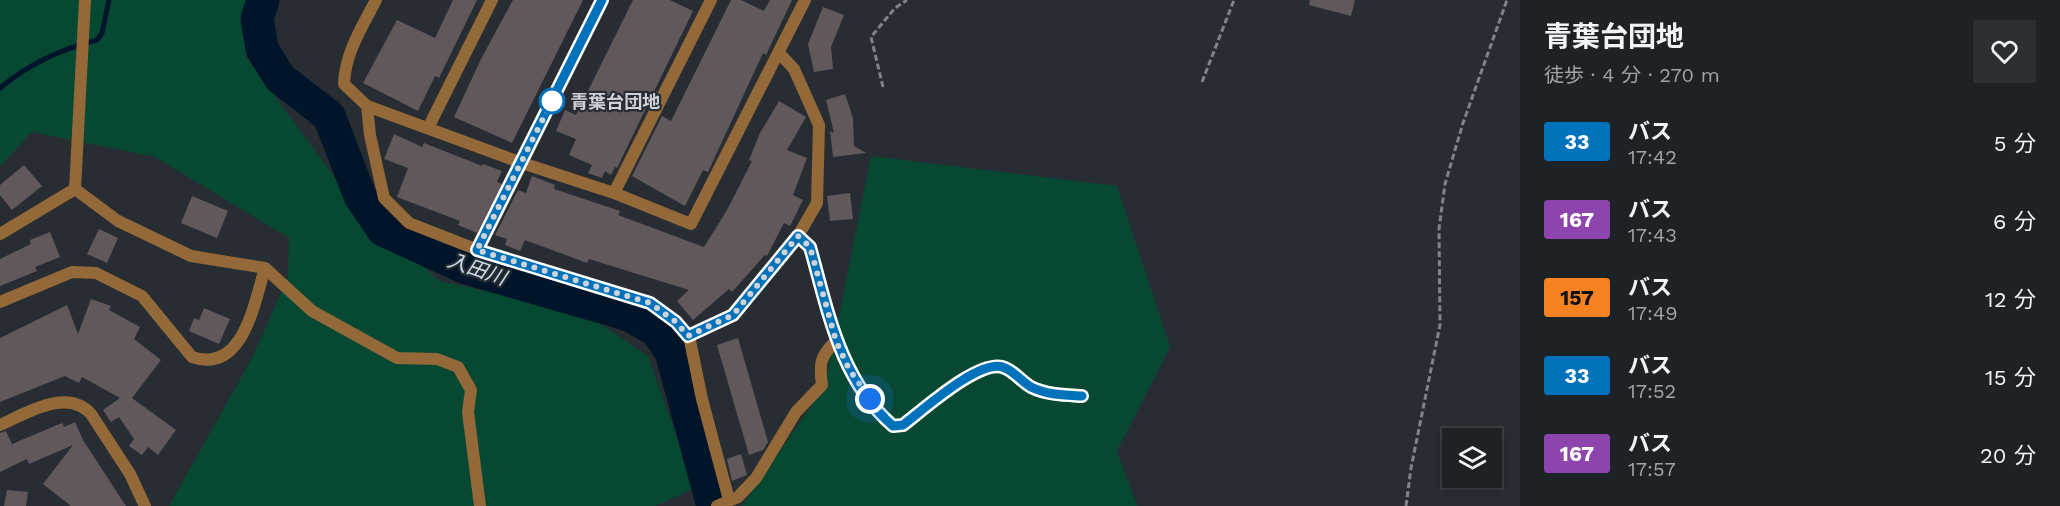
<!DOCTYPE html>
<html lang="ja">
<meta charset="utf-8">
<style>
body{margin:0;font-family:"Work Sans","Noto Sans JP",sans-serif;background:#2a2f32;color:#f1f3f6;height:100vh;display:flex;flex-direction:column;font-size:22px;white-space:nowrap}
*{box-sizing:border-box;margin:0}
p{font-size:20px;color:#a0a4a7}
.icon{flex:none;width:33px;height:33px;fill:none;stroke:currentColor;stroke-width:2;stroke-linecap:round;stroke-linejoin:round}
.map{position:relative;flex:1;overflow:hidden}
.drawer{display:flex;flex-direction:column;background:#1d2226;width:540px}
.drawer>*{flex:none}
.badge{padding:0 12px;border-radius:4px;font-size:21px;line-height:39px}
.fabs{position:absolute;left:1442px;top:428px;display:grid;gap:12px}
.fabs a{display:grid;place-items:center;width:60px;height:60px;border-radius:0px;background:#1d2226;box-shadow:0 3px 9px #0003,0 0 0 2px #3b3f43;font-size:30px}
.you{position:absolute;width:30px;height:30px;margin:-15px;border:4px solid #fff;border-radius:50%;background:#1a73e8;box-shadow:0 0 0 9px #1a73e833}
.map>.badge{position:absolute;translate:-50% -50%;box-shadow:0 0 0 3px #fff}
.round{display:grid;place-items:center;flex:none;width:63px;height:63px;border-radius:0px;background:#2a2f32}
.headline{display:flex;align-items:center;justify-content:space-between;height:102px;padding:0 24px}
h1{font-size:28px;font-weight:700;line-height:45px}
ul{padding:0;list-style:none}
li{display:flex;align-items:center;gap:18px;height:78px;padding:0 24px}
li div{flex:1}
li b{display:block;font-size:22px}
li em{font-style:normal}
li .badge{min-width:66px;font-weight:700;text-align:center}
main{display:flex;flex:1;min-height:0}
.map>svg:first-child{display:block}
.green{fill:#074832}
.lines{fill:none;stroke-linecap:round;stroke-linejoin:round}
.stream{stroke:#001529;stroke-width:5}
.river{stroke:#001529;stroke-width:33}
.building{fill:#61585c}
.path{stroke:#7f8489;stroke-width:3;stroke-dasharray:6 3;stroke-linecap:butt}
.minor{stroke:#936939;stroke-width:12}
.tertiary{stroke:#936939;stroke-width:12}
.line-casing{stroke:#fff;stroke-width:14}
.line{stroke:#0072bc;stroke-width:9}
.walk{stroke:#cfd3d7;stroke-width:6;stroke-dasharray:0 10.8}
.stop-dot{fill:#fff;stroke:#0072bc;stroke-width:3}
.labels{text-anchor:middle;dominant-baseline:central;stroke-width:4.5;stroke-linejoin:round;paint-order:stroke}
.stop-label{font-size:18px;font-weight:bold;fill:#cfd3d7;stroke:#272d33;text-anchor:start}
.water-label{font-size:20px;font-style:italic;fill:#ccdff1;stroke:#272d33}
</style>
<main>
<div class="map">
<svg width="1520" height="506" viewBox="0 0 1520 506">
<rect width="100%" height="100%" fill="#272d33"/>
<!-- green -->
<path class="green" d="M0,0h252l-6,57 103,140 90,84 144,31 65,44 47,132 -40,18h-486l83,-148 36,-81 1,-39 -134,-81 -123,-25 -32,34z
M871,156l246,30 53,161 -53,104 20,55h-395l83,-120z"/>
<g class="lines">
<!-- stream -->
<path class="stream" d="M0,88c29,-24 61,-39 97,-48l5,-7 7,-33"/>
<!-- river -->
<path class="river" d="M263,0l-6,19 5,30 18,29 49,38 31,80 23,34 83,38 163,47 27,15 15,22 42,154"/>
</g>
<!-- building -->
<path class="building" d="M453,0h24l-38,78 -4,-2 -17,35 -55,-28 34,-63 38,18z
M513,0h70l-71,143 -58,-26 27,-58z
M633,0h37l23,11 -76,157 -2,-1 -4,8 -6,-4 -3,7 -14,-5 4,-8 -23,-10 7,-16 -20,-8 9,-21 11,5z
M731,0h10l23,11 6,-11h22l-26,55 -3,-2 -55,119 -5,-2 -18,36 -53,-30 30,-60 9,5z
M1310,0h45l-4,16 -42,-11z
M823,7l21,8 -13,32 2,22 -19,3 -6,-28z
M845,94l8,24 1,28 12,7 -33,4 -3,-26 4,2 -8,-33z
M779,101l27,16 -19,33 20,8 -14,37 10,5 -13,26 -6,-3 -17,33 -2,-1 -33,37 -3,-3 -36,31 -16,-19 12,-11 -100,-31 -2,4 -62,-23 -5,11 -15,-6 2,-6 -12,-4 23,-45 8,3 6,-17 23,9 -1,4 66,22 -2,4 86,32 23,-37 25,-49 -3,-1 11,-27z
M394,134l28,13 2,-4 58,23 1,-2 19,7 -5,11 5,2 -25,49 -19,-8 2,-4 -63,-24 11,-29 -24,-9z
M24,165l18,21 -30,24 -12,-15v-10z
M850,193l3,26 -23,2 -3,-25z
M192,196l36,15 -11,27 -36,-15z
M99,229l19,9 -11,25 -20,-9z
M50,232l10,25 -25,10 2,4 -37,15v-27l31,-15 -1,-4z
M91,299l20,7 -2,4 31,17 -6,12 27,21 -29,38 44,32 -18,25 -10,-8 -6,8 -13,-9 5,-7 -15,-22 -8,5 -8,-12 17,-12 -38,-21 -3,6 -14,-7 -65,26v-64l67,-33 11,29z
M204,308l26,11 -11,25 -30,-13 5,-13 5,2z
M738,338l30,104 -5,8 -14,5 -32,-110z
M75,422l8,18 43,66h-55l-28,-22 30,-39 -44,19 -2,-5 -27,13v-39l6,-2 6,13 50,-21 2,4z
M741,454l6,21 -15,6 -5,-22z
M7,490l21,2 -2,14h-22z"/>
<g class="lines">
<!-- path -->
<path class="path" d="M1202,82l32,-82
M883,87l-12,-50 24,-29 12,-8
M1406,506l5,-38 29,-143 -1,-96 6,-45 18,-61 44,-123"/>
<!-- minor -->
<path class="minor" d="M376,0c-14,27 -31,53 -32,84l23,22 155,57 92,30 77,31 114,-224
M367,106l3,29 14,63 25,25 69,27 172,53 26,19 13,14 13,63 27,101
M428,128l64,-128
M75,189l43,32 73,35 74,12 47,43 85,47 40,1 21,8 13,23 -3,22 12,94
M75,189l10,-189
M614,193l97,-193
M0,234l75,-45
M798,236l12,11c17,64 31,134 83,179l10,-1c19,-14 79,-69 102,-57 10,4 17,13 27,19 15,8 33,8 49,9
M478,250l44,-87
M0,302l72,-30 24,1 46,23 50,61c51,17 62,-53 73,-89
M689,336l44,-21 65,-79 19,-33 2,-78 -25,-56 -14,-15
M0,425c25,-11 67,-38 91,-11l39,60 15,32
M717,506l21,-9 18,-19 40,-66 26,-27c-3,-21 -2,-29 14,-44"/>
<!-- tertiary -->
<path class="tertiary" d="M522,163l80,-163"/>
</g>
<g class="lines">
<defs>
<path id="line" d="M602,0l-125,250 173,53 26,19 12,14 45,-21 65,-79 12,11c18,64 30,133 83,179l10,-1c19,-14 79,-69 102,-57 10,4 17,14 26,19 16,8 34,8 51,9"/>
</defs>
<!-- line casing -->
<use href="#line" class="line-casing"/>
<!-- line -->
<use href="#line" class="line"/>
<!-- walk -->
<path class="walk" d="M552,101l-75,149 173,53 26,19 12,14 45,-21 65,-79 12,11 26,94 13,28 21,30"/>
</g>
<!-- markers -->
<circle class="stop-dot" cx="552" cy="101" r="12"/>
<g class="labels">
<!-- stop labels -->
<g class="stop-label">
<text x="570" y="101">青葉台団地</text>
</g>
<!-- water labels -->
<g class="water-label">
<text transform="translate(477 269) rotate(19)">入田川</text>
</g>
</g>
</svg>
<div class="fabs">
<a><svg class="icon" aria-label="layers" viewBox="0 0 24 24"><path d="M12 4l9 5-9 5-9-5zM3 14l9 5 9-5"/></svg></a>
</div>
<div class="you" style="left:870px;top:399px"></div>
</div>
<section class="drawer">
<div class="headline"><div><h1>青葉台団地</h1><p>徒歩 · 4 分 · 270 m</p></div><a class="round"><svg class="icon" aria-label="heart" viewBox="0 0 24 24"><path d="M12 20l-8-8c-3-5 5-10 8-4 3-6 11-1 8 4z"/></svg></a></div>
<ul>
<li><span class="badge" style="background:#0072bc;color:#fff">33</span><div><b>バス</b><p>17:42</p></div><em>5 分</em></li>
<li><span class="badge" style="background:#8e44ad;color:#fff">167</span><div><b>バス</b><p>17:43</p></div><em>6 分</em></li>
<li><span class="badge" style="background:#f58220;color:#111">157</span><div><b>バス</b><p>17:49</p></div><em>12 分</em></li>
<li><span class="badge" style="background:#0072bc;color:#fff">33</span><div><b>バス</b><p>17:52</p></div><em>15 分</em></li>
<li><span class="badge" style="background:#8e44ad;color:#fff">167</span><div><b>バス</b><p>17:57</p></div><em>20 分</em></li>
</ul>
</section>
</main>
